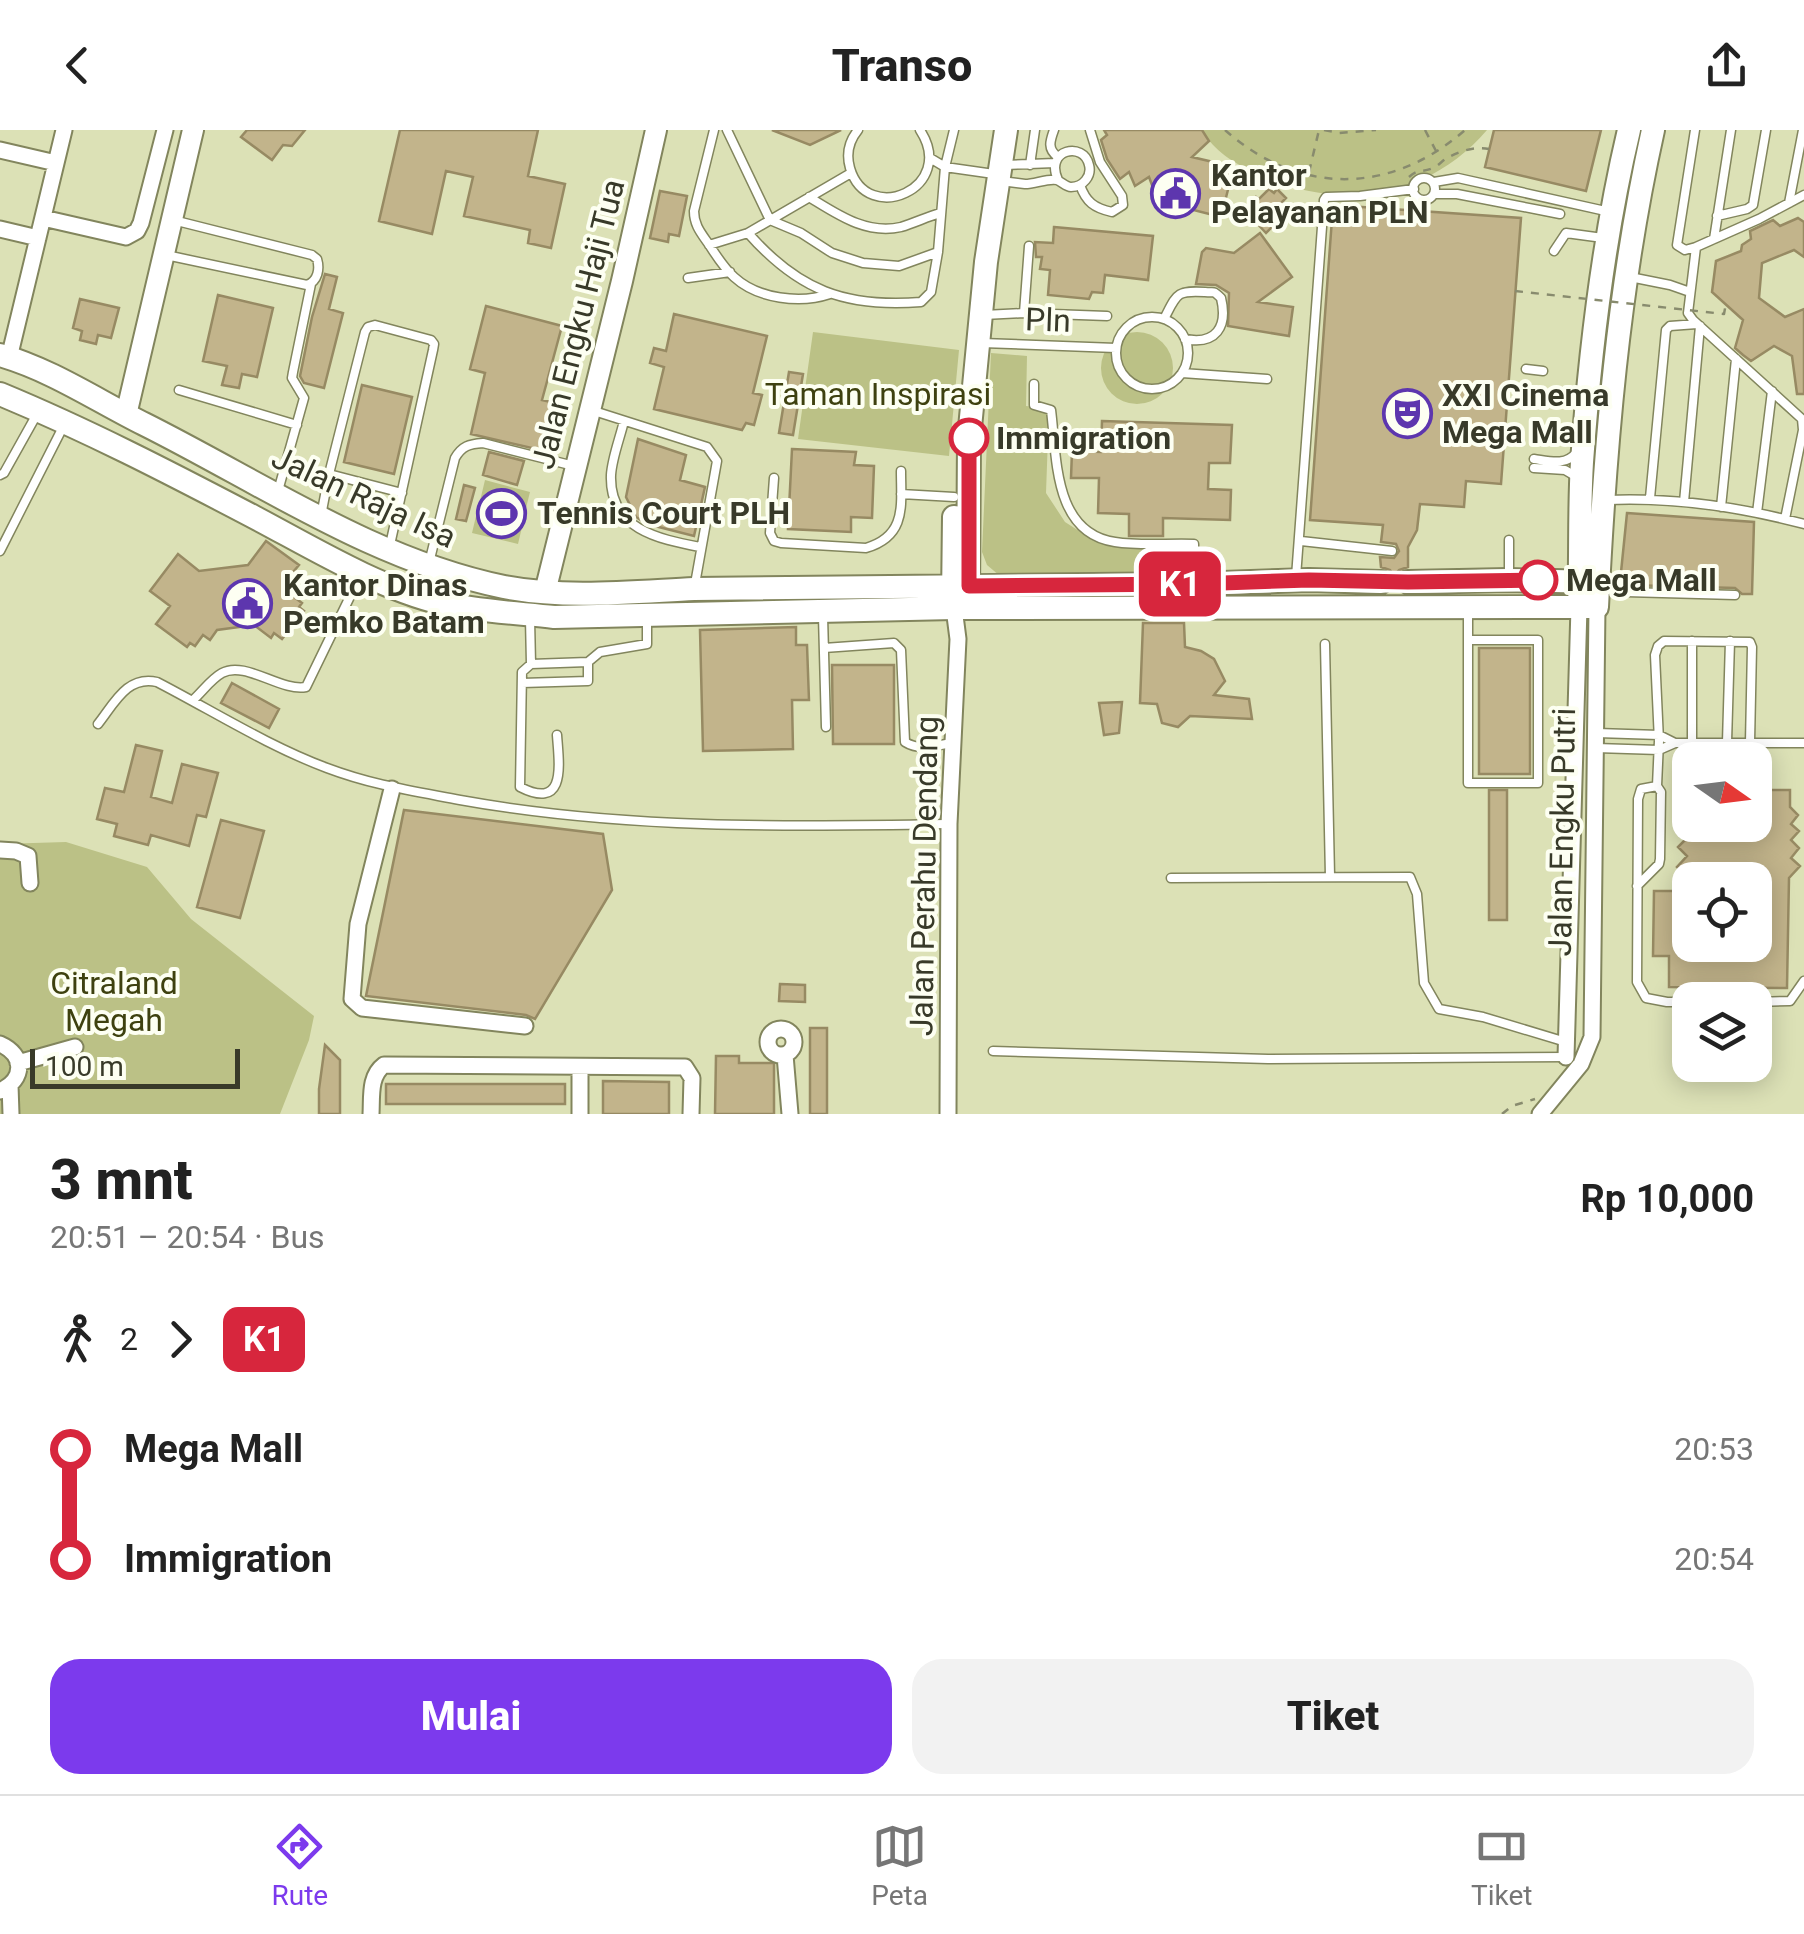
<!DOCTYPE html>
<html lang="id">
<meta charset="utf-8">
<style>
body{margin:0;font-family:Roboto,sans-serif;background:#f2f2f2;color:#222;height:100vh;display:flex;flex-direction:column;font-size:38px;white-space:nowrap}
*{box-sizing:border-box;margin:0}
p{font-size:32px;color:#767676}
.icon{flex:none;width:55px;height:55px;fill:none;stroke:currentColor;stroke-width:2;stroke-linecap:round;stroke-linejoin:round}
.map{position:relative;height:984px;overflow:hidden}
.details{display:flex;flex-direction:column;background:#fff;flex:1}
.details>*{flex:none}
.badge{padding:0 20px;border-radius:15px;font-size:35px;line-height:65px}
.needle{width:65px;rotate:104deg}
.fabs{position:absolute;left:1672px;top:612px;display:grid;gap:20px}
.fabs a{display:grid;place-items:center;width:100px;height:100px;border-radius:20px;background:#fff;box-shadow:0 5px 25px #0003;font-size:50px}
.scale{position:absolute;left:30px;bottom:25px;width:210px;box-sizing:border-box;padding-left:10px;border:5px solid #383a29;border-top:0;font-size:28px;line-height:35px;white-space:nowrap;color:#383a29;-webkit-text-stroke:8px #fdfff2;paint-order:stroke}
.map>.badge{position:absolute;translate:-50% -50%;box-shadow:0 0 0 5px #fff}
.legs{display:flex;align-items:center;gap:15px;height:110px;padding:0 50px;font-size:32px}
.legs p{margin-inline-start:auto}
.overview{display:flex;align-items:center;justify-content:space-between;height:170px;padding:0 50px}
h1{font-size:55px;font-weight:800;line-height:75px}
.action{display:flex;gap:20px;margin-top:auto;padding:20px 50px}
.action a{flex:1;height:115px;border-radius:30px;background:#7c3aed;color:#fff;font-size:40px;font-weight:800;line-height:115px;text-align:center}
.action a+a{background:#f2f2f2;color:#222}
ul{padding:0 50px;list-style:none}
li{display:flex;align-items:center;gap:35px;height:110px;font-size:38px}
li i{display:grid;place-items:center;width:15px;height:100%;margin:0 12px;background:currentColor}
li i::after{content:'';width:25px;height:25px;margin:-12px;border:8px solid;border-radius:50%;background:#fff}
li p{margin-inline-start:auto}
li:first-child i{background:linear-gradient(#0000 50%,currentColor 0)}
li:last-child i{background:linear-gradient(currentColor 50%,#0000 0)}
header{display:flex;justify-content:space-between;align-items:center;height:130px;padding:0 50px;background:#fff;font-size:45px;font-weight:800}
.menu{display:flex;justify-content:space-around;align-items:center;height:140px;border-top:2px solid #e0e0e0;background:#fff;font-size:28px;color:#767676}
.menu a{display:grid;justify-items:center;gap:5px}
.menu .current{color:#7c3aed}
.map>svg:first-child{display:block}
.green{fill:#bbc186}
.building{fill:#c2b48b;stroke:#978a63;stroke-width:2.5}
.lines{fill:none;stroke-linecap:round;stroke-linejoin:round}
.service-casing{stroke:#82855d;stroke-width:11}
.minor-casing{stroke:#82855d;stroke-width:19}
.tertiary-casing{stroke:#82855d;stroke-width:24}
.secondary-casing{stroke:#82855d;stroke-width:26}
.path{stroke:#888b6e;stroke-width:2.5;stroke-dasharray:8 8;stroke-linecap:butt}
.service{stroke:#fff;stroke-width:8}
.minor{stroke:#fff;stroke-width:15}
.tertiary{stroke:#fff;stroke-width:20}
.secondary{stroke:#fff;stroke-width:22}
.path-bridge{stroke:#888b6e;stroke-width:2.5;stroke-dasharray:8 8;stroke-linecap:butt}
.line-1-casing{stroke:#fff;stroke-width:22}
.line-1{stroke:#d7263d;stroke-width:15}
.stop-1-dot{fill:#fff;stroke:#d7263d;stroke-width:5}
.labels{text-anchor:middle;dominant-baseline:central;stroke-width:8;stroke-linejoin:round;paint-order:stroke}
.poi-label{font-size:32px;font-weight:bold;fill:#383a29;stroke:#fdfff2;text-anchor:start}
.street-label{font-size:32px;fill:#383a29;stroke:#fdfff2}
.park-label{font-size:32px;fill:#3e410f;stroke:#fdfff2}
.stop-label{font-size:32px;font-weight:bold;fill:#383a29;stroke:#fdfff2;text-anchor:start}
</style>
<header><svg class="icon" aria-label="back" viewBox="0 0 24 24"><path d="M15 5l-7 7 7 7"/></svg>Transo<svg class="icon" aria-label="share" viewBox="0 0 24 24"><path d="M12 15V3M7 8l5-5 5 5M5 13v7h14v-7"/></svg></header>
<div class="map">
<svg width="1804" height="984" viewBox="0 0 1804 984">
<rect width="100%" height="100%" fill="#dce1b6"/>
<!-- green -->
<path class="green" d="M1202,0h285c-60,70 -150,82 -232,43 -21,-10 -41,-22 -53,-43z
M813,202l146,18 -10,106 -151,-17z
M1101 238a36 36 0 1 1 72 0a36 36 0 1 1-72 0Z
M991,223l36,3 -1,50 23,3 -3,84 19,29 22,14 22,9 80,6 1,30h-184l-19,-16 -5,-13z
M485,350l45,12 -5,20 -45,-11z
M477,382l46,11 -5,21 -46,-11z
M66,712l81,25 44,52 123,97 -5,24 -29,74h-280v-270z"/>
<!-- building -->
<path class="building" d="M247,0h58l-13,16 -9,-1 -11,15 -31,-23z
M400,0h138l-10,46 37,8 -14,64 -23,-5 2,-13 -66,-14 9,-39 -27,-6 -14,63 -53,-13z
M772,0h69l-31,15z
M1104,0h98l7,11 -17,16 21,5 -2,7 21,5 -11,43 -63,-16 -9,-24 -14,9 -6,-14 -9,7 -13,-20 -6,-19 6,-5z
M1494,0h107l-15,61 -101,-24z
M1269,59l5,4 3,-4 9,9 -4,4 4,3 -11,11 4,4 -13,13 -14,-15 4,-3 -8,-9 8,-9 3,2z
M660,61l27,5 -8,40 -10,-2 -1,8 -18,-4z
M1333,75l188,13 -20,266 -35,-3 -2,26 -44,-3 -3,26 -9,17v20l-9,3 -5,6 -4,-6 -9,-3 -1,-10 14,1 5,-7 -3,-7 -15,-2 2,-17 -73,-5z
M1798,88l6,4v35l-10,-7 -32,13 -3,35 26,19 19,-8v85h-7l-5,-38 -18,-10 -23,15 -8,-6 -8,-7 8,-28 -31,-28 4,-31 25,-10 1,-6 9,-6 -1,-8 23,-11 7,6z
M1054,97l99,9 -5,44 -43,-5 -2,18 -11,-1 -3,7 -41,-4 2,-25 -10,-1 2,-12h-6l-1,-15 18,1z
M1260,103l32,44 -34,25 35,5 -4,29 -61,-10 1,-33 -13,-8 -20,-1 6,-32 4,-4 28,5z
M325,144l12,3 -8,32 14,4 -19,75 -20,-5 -4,-7 12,-59z
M218,165l55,13 -16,69 -15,-3 -3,14 -17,-3 5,-19 -24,-5z
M80,169l39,9 -8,30 -13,-3 -2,9 -16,-4 2,-9 -9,-3z
M486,176l76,20 -20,74 18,4 -11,48 -78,-18 14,-61 -15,-4z
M674,184l93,22 -14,57 9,2 -8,30 -8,-2 -4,7 -88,-21 10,-42 -14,-4 4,-15 12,3z
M789,242l14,2 -10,61 -14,-2z
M362,255l50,12 -18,77 -50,-12z
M1102,291l130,4 -2,38h-21l-1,26 23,1 -1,30 -67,-2v18h-34v-22l-31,-1 1,-35h-28l1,-27 29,1z
M638,309l48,16 -6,25 25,7 -11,49 -47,-12 -11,-7 -10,-20z
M792,319l64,3 -2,13 20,1 -2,52 -21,-1v15l-63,-3z
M489,322l35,9 -7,24 -34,-10z
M464,355l11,3 -9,33 -10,-2z
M1627,383l127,9 -2,72h-10l-7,-6 -108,-3 -7,-3z
M266,411l33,24 -5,6 5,3 -13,17 16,12 -3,4 5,4 -22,28 -8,-6 -3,5 -17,-13 -37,5 -7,10 -7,-5 -8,11 -5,-3 -3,4 -31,-23 14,-18 -20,-15 28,-37 21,17 49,-6z
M1143,493h41l1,24 16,4 13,8 11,22 -11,14 35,4 3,20 -62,-3 -12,11 -16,-4 -5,-19 -17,-1z
M796,497v18h11l2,55h-17l1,49 -90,2 -3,-121z
M1479,518h51v126h-51z
M832,535h62v79h-61z
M232,553l47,26 -10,19 -48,-25z
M1122,572l-3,31 -15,2 -5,-32z
M136,615l26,6 -11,46 21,6 10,-39 36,9 -12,44 -9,-2 -8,31 -38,-11 -3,10 -34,-9 3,-12 -20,-5 8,-31 19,4z
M1489,660h18v130h-18z
M1755,660h35v17l8,8 -7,9 8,7 -8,9 8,8 -8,10 9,8 -11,12 -2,110 -118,-1v-31h-16l1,-65h36v54h65v-65h-70v-5l-8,-8 10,-11 -9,-9 8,-8 -9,-8 8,-9 -8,-8 13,-14v25h65z
M404,680l199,24 9,56 -77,129 -9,-4 -160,-19z
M221,690l43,11 -24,87 -43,-11z
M780,854l25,1v17l-26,-1z
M810,898h17v86h-17z
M325,915l15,15v54h-21v-25z
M716,926h23v7h35v51h-59z
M603,951l66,1v32h-66z
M386,954h179v20h-179z"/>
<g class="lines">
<defs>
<path id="service" d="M714,0l-20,81c0,15 8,23 16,35 7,11 14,22 24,31 24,22 66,27 96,17
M727,0l43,90 31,13 31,20 31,10 36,3 39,-14
M858,0c-9,11 -12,24 -8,38 17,59 108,20 70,-38
M1054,0c-4,11 -7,19 4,27
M1695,0l-18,115 8,5 11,-3
M930,28l15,9 49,7
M1005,35l50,-2
M1030,35l5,-35
M1413 59a11 11 0 1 1 22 0a11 11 0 1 1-22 0Z
M1001,51c8,1 16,2 24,3 10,0 23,-6 32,-4 5,2 9,7 14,7 12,0 21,-11 18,-22 -5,-24 -45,-16 -31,15
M1434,52l24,-4 152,34
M1080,55c6,17 14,23 32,27l11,-7 -1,-9 -22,-34 -10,-32
M1434,64h23l103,20
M809,67c28,17 57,38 92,30 13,-4 26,-10 39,-14
M1789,73l14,-73
M1717,86l30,-7 6,-4 13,-75
M748,103c50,57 97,75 173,69l10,-10 7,-40 7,-85 9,-37
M1714,109l17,-109
M709,115l39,-12 103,-60
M1554,121l12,-18 37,5
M166,125l141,30c11,-4 13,-16 10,-26l-5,-4 -139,-35
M1630,147l40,8 20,7
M688,148l42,-6
M1024,183l5,-67
M984,185l40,-2 83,3
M1116 223a36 36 0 1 1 72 0a36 36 0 1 1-72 0Z
M1164,189c13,-25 12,-29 41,-27 12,1 7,-2 16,6 7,29 -5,47 -36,41
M982,213l134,5
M1526,239l17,2
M1182,243l85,6
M1034,254v21l17,5c6,47 2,123 64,132 25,4 53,1 79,2v36
M179,260l118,35
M594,281l113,36 10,14 -22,123
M624,291c-4,17 -12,37 -13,54 -2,54 47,64 89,72
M1534,329c15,2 32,7 42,-6
M1534,338l31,2 12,7
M329,344l73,19
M0,345l4,-2 33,-59
M774,348l-4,55 4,8 7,2 85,5c41,-12 35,-43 35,-77
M278,361l26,-93 -12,-20 1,-6 18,-88
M901,364l53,3
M1650,368l16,-168 4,-4 27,-2
M1606,370c67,-3 134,7 198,24
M1684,372l16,-176
M1721,377l15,-148
M1757,383l15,-122
M321,386l8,-42 36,-142 3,-5 7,-2 56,15 3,4 -1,6 -43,195
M1785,389l18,-89 -1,-11 -109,-99 -5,-7 8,-66 63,-28 45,-24
M1509,410v35
M1301,411l91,10
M0,421l64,-126
M429,433l26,-105c7,-12 14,-14 28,-15l91,23
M1296,447l28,-377 2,-3 34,-1 54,-7
M1602,454l24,8 109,3
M1468,482v171h70v-143h-70
M823,486l3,111
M530,489l1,45
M1325,514l5,232
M824,518l70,-5 7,7 4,92c14,9 30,4 46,1
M522,553l66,-2v-19
M193,570c9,-8 18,-21 29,-27 23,-13 59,19 84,14l54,-111
M98,594c16,-20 29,-49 59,-42 56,29 111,64 170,86 45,17 86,23 133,32 161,29 325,27 488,24
M557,605c2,29 10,76 -37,52l2,-115 9,-8 57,-2 12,-10 47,-8v-24
M1692,612v-101
M1727,612l3,-101
M1675,613h129
M1596,618l63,2 16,-7 -16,-8 -62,-2
M1657,656l-16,3 -3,10 -1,183 9,16 21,4h23
M1171,748l239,-1 7,17 7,89 15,26 44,8 83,25
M1637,756l22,-22 1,-5 1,-67 -4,-6 2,-45 -4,-86 3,-9 6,-5 86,1 2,5 -2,95
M1755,872l35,-1 14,-20
M993,921l275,8 300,-2"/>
<path id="minor" d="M0,20l56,13
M43,88l83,19 11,-6 4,-8 24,-93
M0,99l38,9
M9,228l55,-228
M392,659l-34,135 -6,75 10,9 163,18
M0,720l16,1 12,5 2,27
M768 912a13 13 0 1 1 26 0a13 13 0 1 1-26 0Z
M0,914c25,11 25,35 0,47
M785,925l5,59
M1566,927l13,-450
M18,933l57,-16
M580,938v46
M10,955l1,29
M371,984c1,-17 -2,-38 13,-49l301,2 7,11 -1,36
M948,984l1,-290 9,-185 -4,-31
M1540,984l41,-50 11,-27 5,-430"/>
<path id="tertiary" d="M126,285l67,-285
M545,462l77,-311 34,-151"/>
<path id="secondary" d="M0,225c52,15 96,45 144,69 118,59 229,136 360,163 62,12 128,5 190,2l500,-5 115,-4 72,2
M0,264c87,36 170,79 254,123 57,30 124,71 187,86 37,8 76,10 113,14l400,-9 643,-1c8,-160 21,-320 56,-477
M1408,452l101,-2 86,2
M968,469l1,-161 17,-176 20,-132
M953,470l1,-83
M1579,477c2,-48 0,-97 3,-145 8,-111 21,-223 47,-332"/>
</defs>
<!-- service casing -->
<use href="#service" class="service-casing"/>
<!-- minor casing -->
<use href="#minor" class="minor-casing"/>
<!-- tertiary casing -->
<use href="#tertiary" class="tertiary-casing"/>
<!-- secondary casing -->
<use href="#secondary" class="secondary-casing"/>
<!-- path -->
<path class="path" d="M1225,0c74,66 166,65 240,0
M1324,0l15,3 37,-3
M1425,0l11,21
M1309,42l10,-42
M1409,47c10,-9 13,-4 24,-9 5,-2 9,-7 14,-10 13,-7 28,-12 42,-9
M1410,69l3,4 10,4v4
M1502,984l10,-8 23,-7"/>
<!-- service -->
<use href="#service" class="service"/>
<!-- minor -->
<use href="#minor" class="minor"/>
<!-- tertiary -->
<use href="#tertiary" class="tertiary"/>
<!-- secondary -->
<use href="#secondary" class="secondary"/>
<!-- path-bridge -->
<path class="path-bridge" d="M1515,161l209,23 2,-11"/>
</g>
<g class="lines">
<defs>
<path id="line-1" d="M969,308v148l225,-2 115,-4 99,2 130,-2"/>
</defs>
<!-- line-1 casing -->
<use href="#line-1" class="line-1-casing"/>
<!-- line-1 -->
<use href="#line-1" class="line-1"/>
</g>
<!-- icons -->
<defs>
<symbol id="civic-ring" viewBox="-11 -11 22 22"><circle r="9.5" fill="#fdfff2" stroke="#5d36ae" stroke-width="1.5"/><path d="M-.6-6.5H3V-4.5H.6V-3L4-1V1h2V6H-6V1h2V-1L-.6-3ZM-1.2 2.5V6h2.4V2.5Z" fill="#5d36ae"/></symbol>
<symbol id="theatre-ring" viewBox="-11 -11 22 22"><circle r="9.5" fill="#fdfff2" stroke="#5d36ae" stroke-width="1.5"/><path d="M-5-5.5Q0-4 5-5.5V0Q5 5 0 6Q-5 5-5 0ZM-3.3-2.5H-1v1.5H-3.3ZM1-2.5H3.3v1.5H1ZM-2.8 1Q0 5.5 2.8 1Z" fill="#5d36ae"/></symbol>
<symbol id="stadium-ring" viewBox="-11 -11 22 22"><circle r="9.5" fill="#fdfff2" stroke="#5d36ae" stroke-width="1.5"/><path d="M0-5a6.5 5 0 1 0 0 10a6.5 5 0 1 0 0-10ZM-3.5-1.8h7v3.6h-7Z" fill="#5d36ae"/></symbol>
</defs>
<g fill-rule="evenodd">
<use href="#civic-ring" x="1148" y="36" width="55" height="55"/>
<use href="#theatre-ring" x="1380" y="256" width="55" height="55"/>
<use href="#stadium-ring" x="474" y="356" width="55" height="55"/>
<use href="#civic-ring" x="220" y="446" width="55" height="55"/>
</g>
<!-- markers -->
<g class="stop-1-dot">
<circle cx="969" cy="308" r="18"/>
<circle cx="1538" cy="450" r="18"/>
</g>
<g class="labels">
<!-- poi labels -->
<g class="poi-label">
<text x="1211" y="45">Kantor<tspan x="1211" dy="37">Pelayanan PLN</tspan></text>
<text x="1442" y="265">XXI Cinema<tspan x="1442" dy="37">Mega Mall</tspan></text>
<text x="537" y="383">Tennis Court PLH</text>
<text x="283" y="455">Kantor Dinas<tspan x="283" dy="37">Pemko Batam</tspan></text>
</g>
<!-- street labels -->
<g class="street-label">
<text transform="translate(1048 190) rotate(2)">Pln</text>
<text transform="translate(578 194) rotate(-76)">Jalan Engku Haji Tua</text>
<text transform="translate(364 367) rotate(25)">Jalan Raja Isa</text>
<text transform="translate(1562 702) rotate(-89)">Jalan Engku Putri</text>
<text transform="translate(924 746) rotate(-89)">Jalan Perahu Dendang</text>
</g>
<!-- park labels -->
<g class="park-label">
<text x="878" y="264">Taman Inspirasi</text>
<text x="114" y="853">Citraland<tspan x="114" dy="37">Megah</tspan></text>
</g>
<!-- stop labels -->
<g class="stop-label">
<text x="996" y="308">Immigration</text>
<text x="1566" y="450">Mega Mall</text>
</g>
</g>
</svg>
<div class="fabs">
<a><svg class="needle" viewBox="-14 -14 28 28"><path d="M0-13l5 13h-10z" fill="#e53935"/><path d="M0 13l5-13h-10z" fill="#767676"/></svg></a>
<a><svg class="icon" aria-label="locate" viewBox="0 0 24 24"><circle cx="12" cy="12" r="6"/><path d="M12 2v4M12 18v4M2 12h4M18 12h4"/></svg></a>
<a><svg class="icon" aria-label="layers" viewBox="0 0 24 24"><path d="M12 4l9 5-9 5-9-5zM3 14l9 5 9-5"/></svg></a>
</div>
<div class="scale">100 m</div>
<b class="badge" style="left:1180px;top:454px;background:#d7263d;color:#fff">K1</b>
</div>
<section class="details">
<div class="overview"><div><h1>3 mnt</h1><p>20:51 – 20:54 · Bus</p></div><b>Rp 10,000</b></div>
<div class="legs"><svg class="icon" aria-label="walk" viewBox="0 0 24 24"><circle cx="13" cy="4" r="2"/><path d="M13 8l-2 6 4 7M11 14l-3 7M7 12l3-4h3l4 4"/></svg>2<svg class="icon" aria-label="forward" viewBox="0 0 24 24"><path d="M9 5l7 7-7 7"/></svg><b class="badge" style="background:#d7263d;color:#fff">K1</b></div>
<ul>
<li><i style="color:#d7263d"></i><b>Mega Mall</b><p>20:53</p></li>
<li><i style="color:#d7263d"></i><b>Immigration</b><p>20:54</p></li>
</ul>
<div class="action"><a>Mulai</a><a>Tiket</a></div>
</section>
<nav class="menu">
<a class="current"><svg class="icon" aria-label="directions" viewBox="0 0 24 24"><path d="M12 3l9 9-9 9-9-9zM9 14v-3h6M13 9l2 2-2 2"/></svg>Rute</a>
<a><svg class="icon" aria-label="map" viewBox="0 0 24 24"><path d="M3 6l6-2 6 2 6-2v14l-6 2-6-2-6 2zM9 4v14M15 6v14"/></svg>Peta</a>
<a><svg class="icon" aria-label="tickets" viewBox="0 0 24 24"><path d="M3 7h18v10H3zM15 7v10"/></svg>Tiket</a>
</nav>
